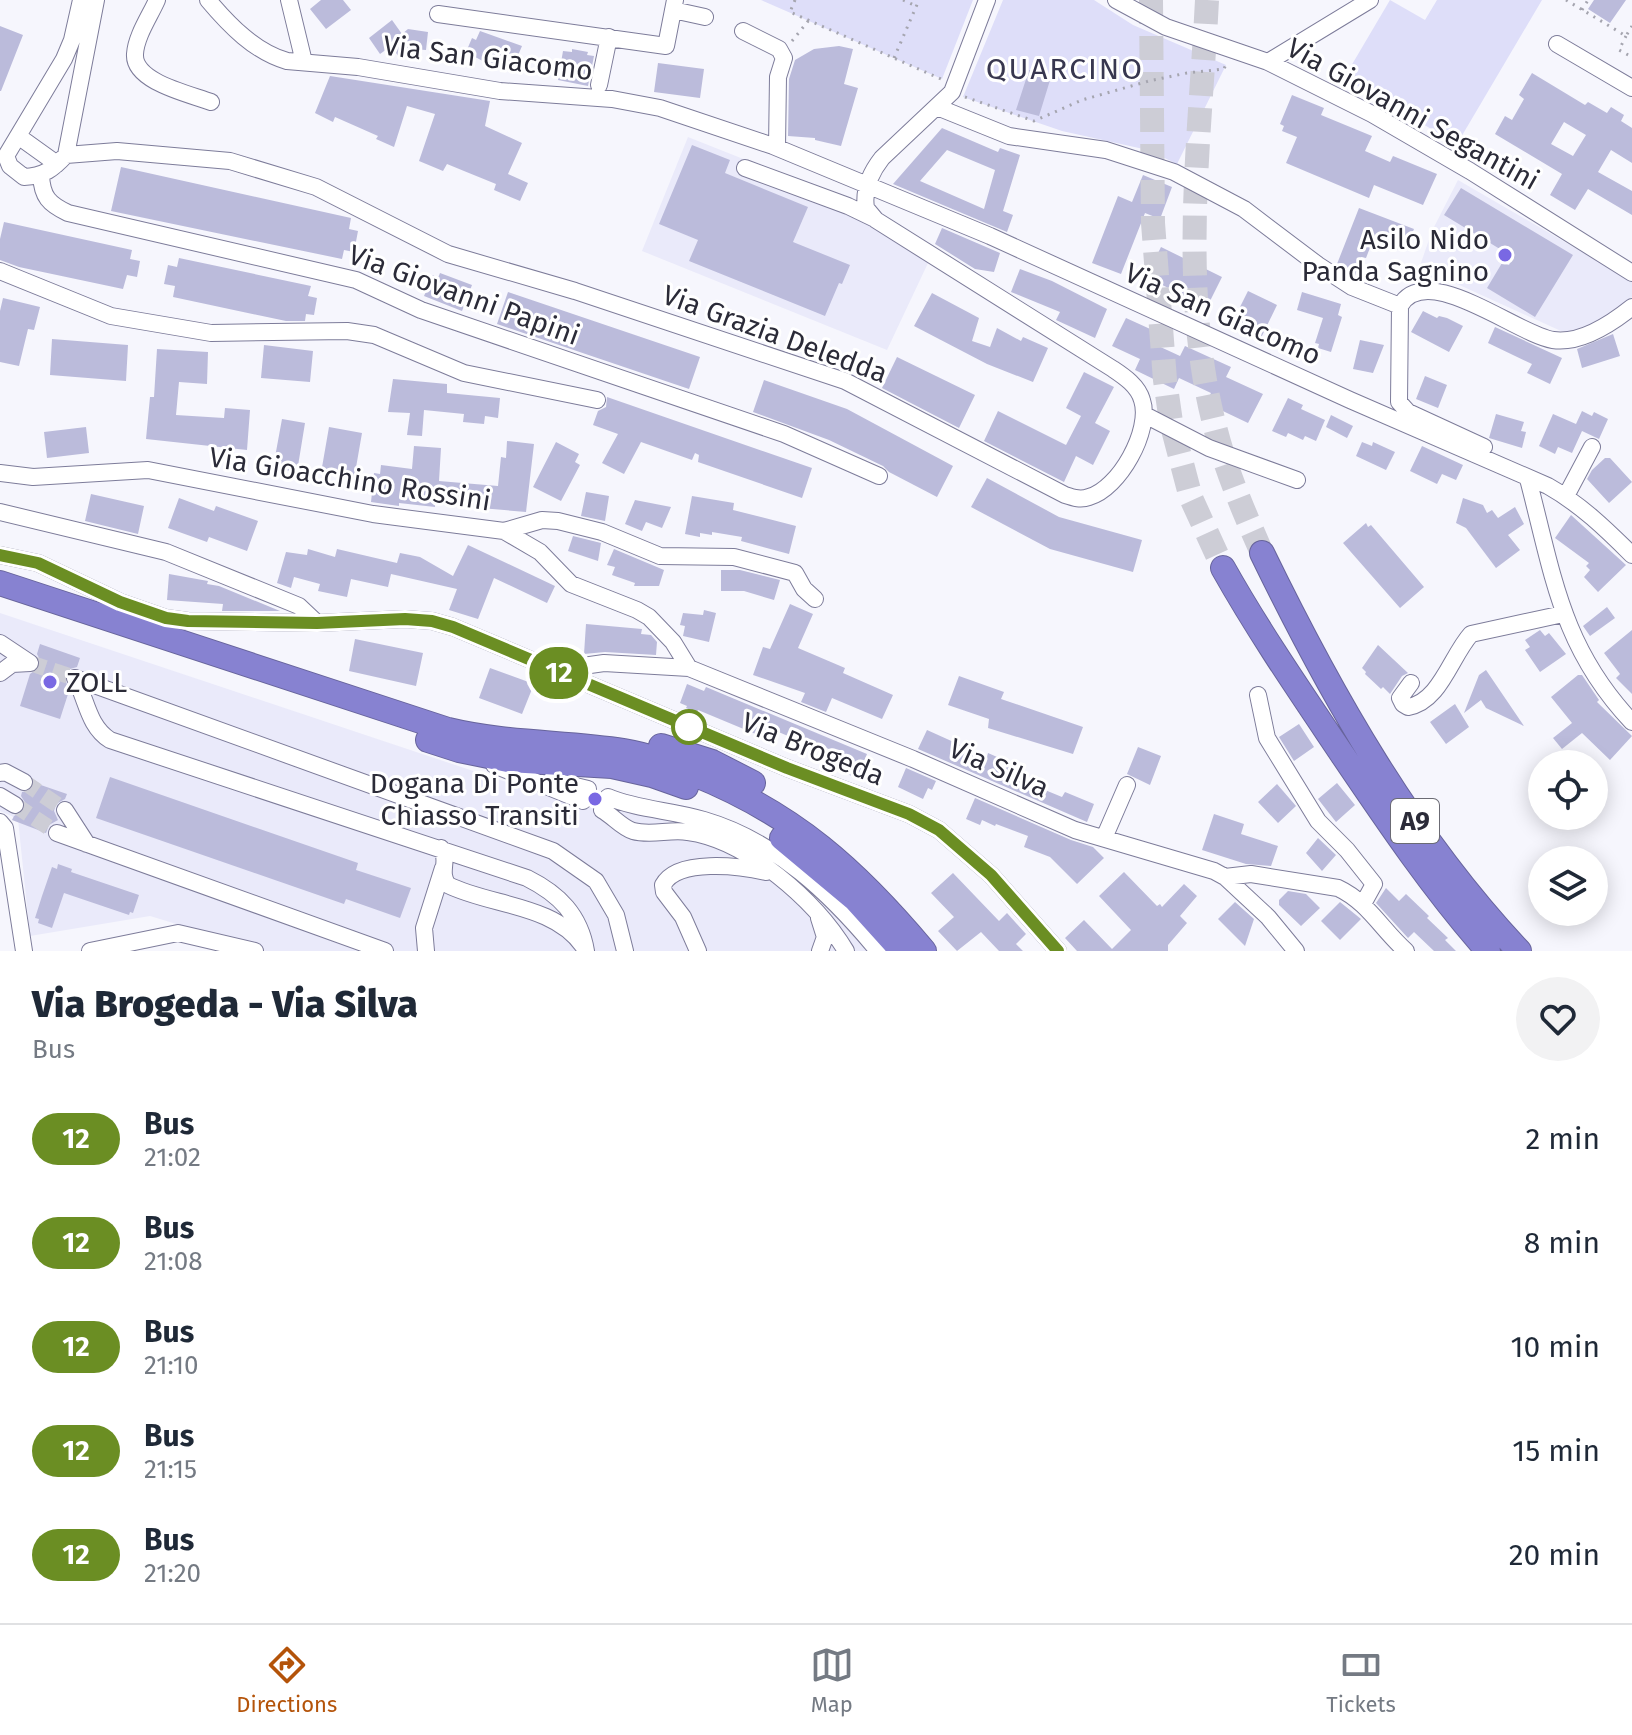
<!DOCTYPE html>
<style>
body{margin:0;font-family:"Fira Sans",sans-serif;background:#f2f2f3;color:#1f2937;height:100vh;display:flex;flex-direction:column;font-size:30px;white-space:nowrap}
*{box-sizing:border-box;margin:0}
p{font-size:26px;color:#747a83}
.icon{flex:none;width:44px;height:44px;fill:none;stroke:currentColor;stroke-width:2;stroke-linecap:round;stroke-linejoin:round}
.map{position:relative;height:951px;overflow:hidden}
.details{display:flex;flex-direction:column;background:#fff;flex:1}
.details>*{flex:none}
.badge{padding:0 16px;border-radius:26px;font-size:28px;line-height:52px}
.buttons{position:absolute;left:1528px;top:750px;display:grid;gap:16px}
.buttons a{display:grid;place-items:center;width:80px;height:80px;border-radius:50%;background:#fff;box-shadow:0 4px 20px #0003;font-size:40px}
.map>.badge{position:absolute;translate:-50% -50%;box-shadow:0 0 0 4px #fff}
.round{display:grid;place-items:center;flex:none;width:84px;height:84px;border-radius:42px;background:#f2f2f3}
.summary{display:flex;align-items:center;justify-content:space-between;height:136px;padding:0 32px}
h1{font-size:38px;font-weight:800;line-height:60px}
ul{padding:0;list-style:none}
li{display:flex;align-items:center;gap:24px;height:104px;padding:0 32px}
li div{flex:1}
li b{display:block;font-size:30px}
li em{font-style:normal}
li .badge{min-width:88px;font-weight:700;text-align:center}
.tabs{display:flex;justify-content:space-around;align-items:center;height:112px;border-top:2px solid #e0e1e3;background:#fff;font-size:22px;color:#747a83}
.tabs a{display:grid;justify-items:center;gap:4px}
.tabs .selected{color:#b45309}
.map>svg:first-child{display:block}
.built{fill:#eaeafa}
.green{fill:#dedef9}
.building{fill:#bbbbdb;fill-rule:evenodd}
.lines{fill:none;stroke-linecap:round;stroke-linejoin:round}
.minor-tunnel{stroke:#cdcdd6;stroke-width:16;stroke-dasharray:16 8;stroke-linecap:butt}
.highway-tunnel{stroke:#cdcdd6;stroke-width:24;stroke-dasharray:24 12;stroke-linecap:butt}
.minor-casing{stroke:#7d7c9a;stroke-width:18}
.highway-casing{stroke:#67649b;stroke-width:26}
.path{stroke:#a5a5af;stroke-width:3;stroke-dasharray:2 6;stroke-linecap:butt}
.minor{stroke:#fff;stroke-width:16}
.highway{stroke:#8782d1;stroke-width:24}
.line-casing{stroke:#fff;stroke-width:18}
.line{stroke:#6b8e23;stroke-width:12}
.poi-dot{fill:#7968e3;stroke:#fff;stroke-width:3}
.stop-dot{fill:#fff;stroke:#6b8e23;stroke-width:4}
.labels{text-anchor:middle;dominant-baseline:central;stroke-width:6;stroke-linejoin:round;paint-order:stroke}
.shield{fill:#fff;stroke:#6b6b74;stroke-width:2}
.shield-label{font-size:26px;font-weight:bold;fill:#2b2b38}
.street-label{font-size:28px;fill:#2b2b38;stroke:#fff}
.poi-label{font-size:28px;fill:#2b2b38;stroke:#fff;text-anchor:end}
.neighbourhood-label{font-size:30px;letter-spacing:2px;fill:#383750;stroke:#fff}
</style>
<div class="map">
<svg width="1632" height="951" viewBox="0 0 1632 951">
<rect width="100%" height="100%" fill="#f6f6fd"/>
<!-- built -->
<path class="built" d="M688,137l156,62 33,31 51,33 -41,87 -245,-99z
M1458,180l169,98 5,4v15l-35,25 -24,9h-12l-106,-48 -27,-1 -15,4 19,-55z
M0,613l536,179 56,13h90l60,22 143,124h-619l-116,-35 -120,20 -12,-117 -18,-8z"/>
<!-- green -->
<path class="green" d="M761,0h212l-31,79z
M1003,0h91l39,25 93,40 -49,99 -29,-14 -86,-19 -99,-34z
M1390,0l35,20 12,-20h105l-85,144 -113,-66z"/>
<!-- building -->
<path class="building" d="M321,0h22l8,10 -25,19 -16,-20z
M1594,0h32l-16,23 -22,-14z
M392,20l10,14 6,-5 20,3 -2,18 -16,-1 -11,8 -8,-11 -11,8 -11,-16z
M0,26l23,9 -22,56h-1z
M480,31l42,15 -11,26 -6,-3 -2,3 -37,-20 6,-14 4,2z
M839,46l14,3 -9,35 14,4 -17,58 -26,-6v-2l-27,-2 1,-57 6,-19 19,-11z
M572,49l16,3 -1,3 7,1 -6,30 -30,-6 5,-29 9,1z
M658,63l46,6 -4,29 -46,-6z
M1041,66l5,10 5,1 -12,39 -23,-6 13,-40 5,2z
M1532,73l53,32 3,-3 19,11 4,-6 13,8 -3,6 11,7v35l-21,-13 -13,22 34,19v24l-44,-26 -13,21 -25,-15 12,-21 -67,-40 10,-18 7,4 12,-21 -5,-4zM1564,122l22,13 -13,21 -22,-12z
M330,76l160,25 -5,25 37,17 -14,31 20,9 -8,18 -26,-11 2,-6 -32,-13 -17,-7 -4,7 -24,-10 16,-47 -28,-8 -13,41 -18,-8 2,-3 -43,-19 -2,5 -18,-9z
M1292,95l32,13 -3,7 51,21 -7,15 25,11 3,-6 44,18 -14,31 -49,-20 -5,13 -83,-35 11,-26 -15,-6 2,-5 -4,-2z
M942,128l56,24 2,-4 20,7 -17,56 10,4 -6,17 -114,-48zM947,150l48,20 -11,39 -64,-28z
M692,145l38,15 -5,13 83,34 -15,35 57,23 -8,19 -3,-1 -14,33 -136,-55 9,-21 -39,-16z
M121,167l230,51 -2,11 9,2 -4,21 -10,-2 -2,9 -231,-48z
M1143,175l29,12 -12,32 -15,-6 -24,61 -29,-11 26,-67 14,6z
M1461,188l112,67 -38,62 -48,-29 15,-25 7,2 4,-8 -69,-42z
M1359,208l55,21 -10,23 -31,-12 -7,18 -5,-1 -6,19 -18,-12z
M4,222l128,28 -2,9 10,2 -3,16 -10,-2 -4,14 -104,-22 -19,-7v-21z
M942,228l58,25 -6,19 -19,-3 -40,-25z
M1161,247l61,30 -15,30 -61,-30z
M179,258l132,28 -3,10 9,2 -3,17 -8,-1 -1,7h-19l-113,-24 2,-11 -11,-2 4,-19 9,2z
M1020,269l32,12 55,28 -12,29 -39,-18 4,-8 -49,-20z
M440,273l32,12 -10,26 -38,-15 9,-21 5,3z
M1248,291l29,14 -17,35 -29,-15z
M508,292l192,65 -11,32 -192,-65z
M1302,292l39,12 -3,11 4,2 -11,35 -13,-4 1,-4 -4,-1 8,-25 -26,-8z
M932,293l47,25 -7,23 18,6 7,-19 24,13 2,-4 25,11 -15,34 -46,-18 -73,-38z
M3,298l37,9 -6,23 -6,-1 -9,37 -19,-4v-51z
M1423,311l14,7 2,-2 8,2 16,8 -14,26 -38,-20z
M1126,318l33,15 -5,11 26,12 5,-10 46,21 -5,10 37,17 -15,29 -42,-20 5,-10 -32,-15 -5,11 -39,-19 5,-11 -28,-13z
M1495,327l67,31 -12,26 -23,-11 5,-9 -44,-21z
M1613,334l7,22 -38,12 -5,-19z
M52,339l76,6 -2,36 -76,-6z
M1360,340l24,5 -11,28 -20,-4z
M264,345l49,6 -3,31 -49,-4z
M157,349l51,3 -1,32 -28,-2 -3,33 48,3 1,-10 25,2 -3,40 -101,-11 4,-42h4z
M897,357l78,38 -16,33 -77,-40z
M1084,372l30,15 -19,36 15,8 -17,34 -17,-9 -12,26 -80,-41 14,-30 68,34 15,-29 -15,-8z
M1425,376l22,9 -9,23 -22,-9z
M393,379l54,5v9l53,5 -2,20 -13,-2 -1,8 -21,-2 1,-8 -40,-4 -2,26 -15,-1 3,-22 -22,-1z
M764,380l83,29 106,57 -16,31 -48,-25 -6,-6 -54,-26 -76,-28z
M607,397l205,71 -10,30 -104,-36 1,-7 -4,-2 -3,7 -51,-18 -17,32 -22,-11 16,-29 -25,-9 5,-14 8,-4z
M1288,398l15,7 -2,4 24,11 -9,21 -11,-5 -2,4 -15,-7 -2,4 -14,-6z
M1582,411l10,5 2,-4 14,7 -9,20 -17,-8 -10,22 -14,-6 -3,7 -16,-8 14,-32 23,10z
M1496,414l28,8 -3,9 5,1 -4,16 -33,-10z
M1331,415l22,11 -6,12 -21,-11z
M282,419l23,4 -8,49 -24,-4z
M86,427l3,26 -42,5 -3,-26z
M329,427l33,6 -8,46 -33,-6z
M507,441l27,3 -8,68 -91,-8v3l-36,-4v3l-28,-4 3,-29 6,1 1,-9 31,4 2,-23 27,2 -2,33 59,5 3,-29 5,1z
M556,442l23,12 -4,8 5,3 -19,36 -28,-14z
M1362,442l10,4 1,-4 22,10 -9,18 -30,-14z
M1422,446l41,19 -7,15 -14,-6 -5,10 -27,-13z
M1605,458h5l22,24 -23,21 -22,-24 5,-9z
M987,478l72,39 83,23 -9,32 -83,-23 -79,-42z
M586,492l23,4 -4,25 -24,-5z
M91,494l53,12 -6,28 -53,-13z
M692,496l42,7 -1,7 63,16 -7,28 -48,-13 1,-4 -30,-5v3l-12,-2v4l-15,-3z
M179,498l35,13 2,-5 42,15 -11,30 -38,-14 -2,5 -39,-14z
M1463,498l20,7 4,8 5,-3 6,8 17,-11 9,17 -16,11 12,15 -24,18 -30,-40 -10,-5z
M635,500l36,7 -9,21 -16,-6 -4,9 -17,-7z
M1571,515l55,50 -28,27 -14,-15 6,-7 -4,-4 3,-3 -34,-25z
M1366,523l2,4 3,-2 53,62 -24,21 -57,-65z
M573,536l28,7 -3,18 -30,-10z
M468,545l87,41 -8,17 -53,-25 -16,41 -29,-9 8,-21 -66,-15 -3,13 -37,-8 -4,18 -29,-6 2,-7 -26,-7 -3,11 -14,-5 9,-31 21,3 1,-6 27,8 2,-8 60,14 3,-10 20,4 33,19z
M614,549l50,21 -5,16h-25l1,-3 -23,-8 3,-8 -8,-2z
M721,570h19l40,10 -6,20 -30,-9h-23z
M169,574l39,7 -1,3 12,2 61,25h-58l1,-7 -56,-4z
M790,604l23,10 -15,34 47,20 -2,5 50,22 -11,24 -50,-21 -6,14 -25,-10 4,-9 -52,-18 10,-28 7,2z
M1607,607l8,11 -25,18 -7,-10z
M704,610l12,3 -7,29 -26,-6 2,-10 -5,-1 3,-12 20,2z
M586,624l56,5 -1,5 10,1 6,7 -1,13 -51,-3 -21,2z
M1540,630l5,6 4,-3 17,21 -26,18 -15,-22 5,-3 -5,-7z
M1632,630v64l-16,-16 4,-4 -16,-21z
M355,639l68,14 -7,33 -67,-15z
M40,644l40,14 -3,9 -7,2 -6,6 5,16 -9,28 -40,-13 10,-32 10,-7 1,-5 -4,-8z
M1378,645l30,28 -6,3 -12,18 -7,-7 -2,2 -16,-15 1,-2 -4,-4z
M490,668l44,16 -12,30 -43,-16z
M1486,670l38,56 -38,-18 -5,-8 -17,13 15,-38z
M1578,675h4l17,25 -2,2 35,34 -22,24 -28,-27 -20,16 -9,-11 19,-15 -21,-26z
M959,676l45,16 -3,7 82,28 -10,27 -85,-26 1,-9 -41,-14z
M687,684l17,7 2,-4 161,67 -10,24 -25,-10 6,-15 -25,-11 -2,4 -37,-16 -4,10 -72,-30 -1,3 -11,-5 1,-2 -7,-3z
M1455,704l14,23 -23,17 -16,-22z
M1299,724l15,23 -20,14 -15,-24z
M927,730l60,27 1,-4 25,11 -4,11 53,22 3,-5 29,12 -7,18 -169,-73z
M1138,747l23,9 -11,29 -23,-11z
M906,768l30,13 -4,9 -4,-2 -5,11 -25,-12z
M110,777l248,86 -2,7 55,18 -11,30 -54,-19 -2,5 -248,-86z
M35,783l32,11 -2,5 -9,5 -2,7 4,9 -9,5 -3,8 -34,-13 2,-4 11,-6 1,-6 -5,-8 1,-4 8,-1z
M1337,783l18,22 -19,17 -18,-23z
M1277,784l19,22 -18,17 -20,-21z
M975,798l96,42 22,7 11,11 -27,26 -27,-27 -26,-10 4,-11 -32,-12 -1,2 -13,-6 -2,5 -14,-6z
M1214,814l30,10 -3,10 37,12 -7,20 -25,-2 -44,-14z
M1318,838l18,17 -14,16 -16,-18z
M58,864l14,5 -1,3 68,23 -6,18 -3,-1 -1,3 -65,-22 -12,35 -14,-5 1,-4 -4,-1 7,-22 10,-29 5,2z
M1124,872l33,34 3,-2 2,3 22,-23 13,12 -17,20 7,7 -19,22v6h-91l-12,-13 19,-18 28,29 19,-19 -32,-34z
M953,873l46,48 8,-8 19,21 -10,10 7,7h-24l-18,-19 -24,19 -19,-20 16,-14 -23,-24z
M1386,888l13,13 7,-7 23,22 -2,2 21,20 -3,2 11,11h-22l-20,-19 -6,6 -32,-35z
M1288,891l18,3 14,14 -19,18 -22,-21v-5z
M1235,902l19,17 -9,27 -27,-27z
M1340,902l21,17 -21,21 -19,-19z"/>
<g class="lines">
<!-- minor-tunnel -->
<path class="minor-tunnel" d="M30,663l45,15
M24,782l41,28
M15,805l42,28"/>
<!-- highway-tunnel -->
<path class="highway-tunnel" d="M1151,0l2,223 12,157 6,42 20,76 32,70
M1207,0c-7,140 -28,289 8,427 11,44 29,85 47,126"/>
<defs>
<path id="minor" d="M157,0c-7,16 -21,36 -22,54 -2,28 55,40 76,48
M208,0c21,25 47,52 79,61l71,6 142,24 112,8 48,9 113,38 217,90 360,164 198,86c32,18 58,43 84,69
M289,0l15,62
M1116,0l50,27 102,35 104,52 98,57 162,102
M673,10l32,7
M438,14l228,32 9,-46
M743,31l36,18 5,9 -6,19 -1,70
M1557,44l75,44
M1268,62l102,-62
M599,85l10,-48
M937,107l72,29 97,14 68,22 70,37 74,56 34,22 48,19
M18,136l39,28
M66,155l51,-4 113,10 86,26 132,67 127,37 270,90 220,114c9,3 16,5 24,2 30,-8 63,-67 53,-97 -4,-14 -17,-23 -29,-31l-237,-149 -10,-12c-3,-19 5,-36 16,-50l70,-66 35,-92
M66,155c-13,14 -22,21 -42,22l-14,-11 -4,-10 58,-97 8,-19 9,-40
M66,155l30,-155
M745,168l103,38 27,13
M41,175c1,22 8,29 27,38l288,67 65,30 363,124 95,42
M0,271l111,45 100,17 136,-2 27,4 90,38 133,27
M1145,415l64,33 88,32
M1484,447l-76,-35 -9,-10 1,-96c26,-46 116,28 153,34 27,4 59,-17 79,-33
M0,473l33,4 115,-7 225,44 131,17 36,21 31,32 66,26 12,7 24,25 16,26
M1528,479c25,95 33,168 104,243
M1566,496l26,-49
M0,512l166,40 133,54 18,17
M504,531l38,-11 16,1 44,11 58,24 74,1 61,16 9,16 11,10
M0,555l38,8 82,39 46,16 22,3 129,2 88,-4 27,2 21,6 334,141 122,46 30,16 52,45 67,76
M0,643l30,20
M555,670l49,-7 85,5 224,91 162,71 139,41 11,6 26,-3 87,14c30,14 44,42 68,63
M0,673l12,-9 18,-1
M75,678l478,173 43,30 20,34 9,36
M75,678c12,22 13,48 35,62l417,138c32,16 53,37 59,73
M1411,683l-11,15 3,6 5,3c32,-5 43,-51 63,-73l92,-20
M1258,695l9,43 51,83 29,29 27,34 -11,20
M494,765l89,36
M0,773l5,-1 19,10
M551,780l37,9
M0,796l15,9
M608,797c31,13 64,13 96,23 72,21 128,75 174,131
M65,810l22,34
M602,810c11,6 19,17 31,21 18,5 37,-2 55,1 59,8 128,69 158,119
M0,822l5,6 19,123
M57,833l328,118
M1104,838l23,-53
M441,848c9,11 -3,24 7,37 42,21 106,19 135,61
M1225,877l43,40 28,34
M819,918l6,19 -5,14
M90,951l88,-18 77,18
M426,951l-2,-23 19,-60
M698,951l-15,-34 -19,-25 -1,-7c14,-27 77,-19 103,-13"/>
<path id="highway" d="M1262,553c69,142 148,282 257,398
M1223,568c36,64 78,125 119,186 46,68 92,136 146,197
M0,583l448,147c58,14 117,12 176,21 25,4 47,13 70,23 100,40 162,96 230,177
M428,740l31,10 49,10 104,6 40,9 34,12
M661,746l51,16 41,21
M782,838l73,61 47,52"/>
</defs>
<!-- minor casing -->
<use href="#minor" class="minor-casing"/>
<!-- highway casing -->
<use href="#highway" class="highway-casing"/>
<!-- path -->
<path class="path" d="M795,0l-5,12 151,67
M903,0l13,6
M1566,0l60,36 6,-10
M1582,10l6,-10
M1626,36l-7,14 13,7
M792,41l17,-21
M894,58l25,-58
M965,97l69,24 48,-21 67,-19 38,-8 37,-4 2,-5"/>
<!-- minor -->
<use href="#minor" class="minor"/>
<!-- highway -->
<use href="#highway" class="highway"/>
</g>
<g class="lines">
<defs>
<path id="line" d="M0,555l38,8 82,39 46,16 22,3 129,2 88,-4 27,2 21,6 334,141 122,46 30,16 52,45 67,76"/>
</defs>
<!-- line casing -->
<use href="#line" class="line-casing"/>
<!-- line -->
<use href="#line" class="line"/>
</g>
<!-- markers -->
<g class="poi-dot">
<circle cx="1505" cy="255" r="8"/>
<circle cx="50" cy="682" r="8"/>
<circle cx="595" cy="799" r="8"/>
</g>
<circle class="stop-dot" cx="689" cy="727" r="16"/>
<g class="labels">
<!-- shield labels -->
<rect class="shield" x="1391" y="799" width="48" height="44" rx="6"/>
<g class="shield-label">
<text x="1415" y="821">A9</text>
</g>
<!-- street labels -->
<g class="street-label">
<text transform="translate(488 58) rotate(7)">Via San Giacomo</text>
<text transform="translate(1413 114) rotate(29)">Via Giovanni Segantini</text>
<text transform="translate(464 295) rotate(20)">Via Giovanni Papini</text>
<text transform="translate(1223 314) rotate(24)">Via San Giacomo</text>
<text transform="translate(775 334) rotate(20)">Via Grazia Deledda</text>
<text transform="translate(350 479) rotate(9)">Via Gioacchino Rossini</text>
<text transform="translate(813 749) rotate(22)">Via Brogeda</text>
<text transform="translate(999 768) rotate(24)">Via Silva</text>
</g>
<!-- poi labels -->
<g class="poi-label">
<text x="1489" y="239">Asilo Nido<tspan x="1489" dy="32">Panda Sagnino</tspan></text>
<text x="66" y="682" text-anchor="start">ZOLL</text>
<text x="579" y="783">Dogana Di Ponte<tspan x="579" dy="32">Chiasso Transiti</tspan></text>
</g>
<!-- neighbourhood labels -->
<g class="neighbourhood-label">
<text x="1065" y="69">QUARCINO</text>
</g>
</g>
</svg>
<div class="buttons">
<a><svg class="icon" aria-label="locate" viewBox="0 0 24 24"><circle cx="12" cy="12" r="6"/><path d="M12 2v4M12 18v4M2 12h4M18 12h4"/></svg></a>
<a><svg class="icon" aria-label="layers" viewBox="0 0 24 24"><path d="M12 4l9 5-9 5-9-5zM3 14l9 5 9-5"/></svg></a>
</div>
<b class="badge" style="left:559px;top:673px;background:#6b8e23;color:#fff">12</b>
</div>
<section class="details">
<div class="summary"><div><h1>Via Brogeda - Via Silva</h1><p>Bus</p></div><a class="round"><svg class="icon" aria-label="heart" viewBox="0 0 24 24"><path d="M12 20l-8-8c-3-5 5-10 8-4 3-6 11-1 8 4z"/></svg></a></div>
<ul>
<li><span class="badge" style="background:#6b8e23;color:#fff">12</span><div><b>Bus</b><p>21:02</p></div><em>2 min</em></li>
<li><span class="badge" style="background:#6b8e23;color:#fff">12</span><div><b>Bus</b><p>21:08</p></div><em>8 min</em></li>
<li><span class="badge" style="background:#6b8e23;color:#fff">12</span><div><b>Bus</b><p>21:10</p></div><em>10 min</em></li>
<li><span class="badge" style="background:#6b8e23;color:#fff">12</span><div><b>Bus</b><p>21:15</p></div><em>15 min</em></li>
<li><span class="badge" style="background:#6b8e23;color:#fff">12</span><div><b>Bus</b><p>21:20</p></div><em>20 min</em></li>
</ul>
</section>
<nav class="tabs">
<a class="selected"><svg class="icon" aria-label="directions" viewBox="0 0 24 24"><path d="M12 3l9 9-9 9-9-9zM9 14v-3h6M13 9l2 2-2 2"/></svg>Directions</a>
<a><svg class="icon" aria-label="map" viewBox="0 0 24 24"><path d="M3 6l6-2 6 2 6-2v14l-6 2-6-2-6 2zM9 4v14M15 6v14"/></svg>Map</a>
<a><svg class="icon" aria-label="tickets" viewBox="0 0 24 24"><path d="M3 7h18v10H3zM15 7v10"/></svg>Tickets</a>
</nav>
